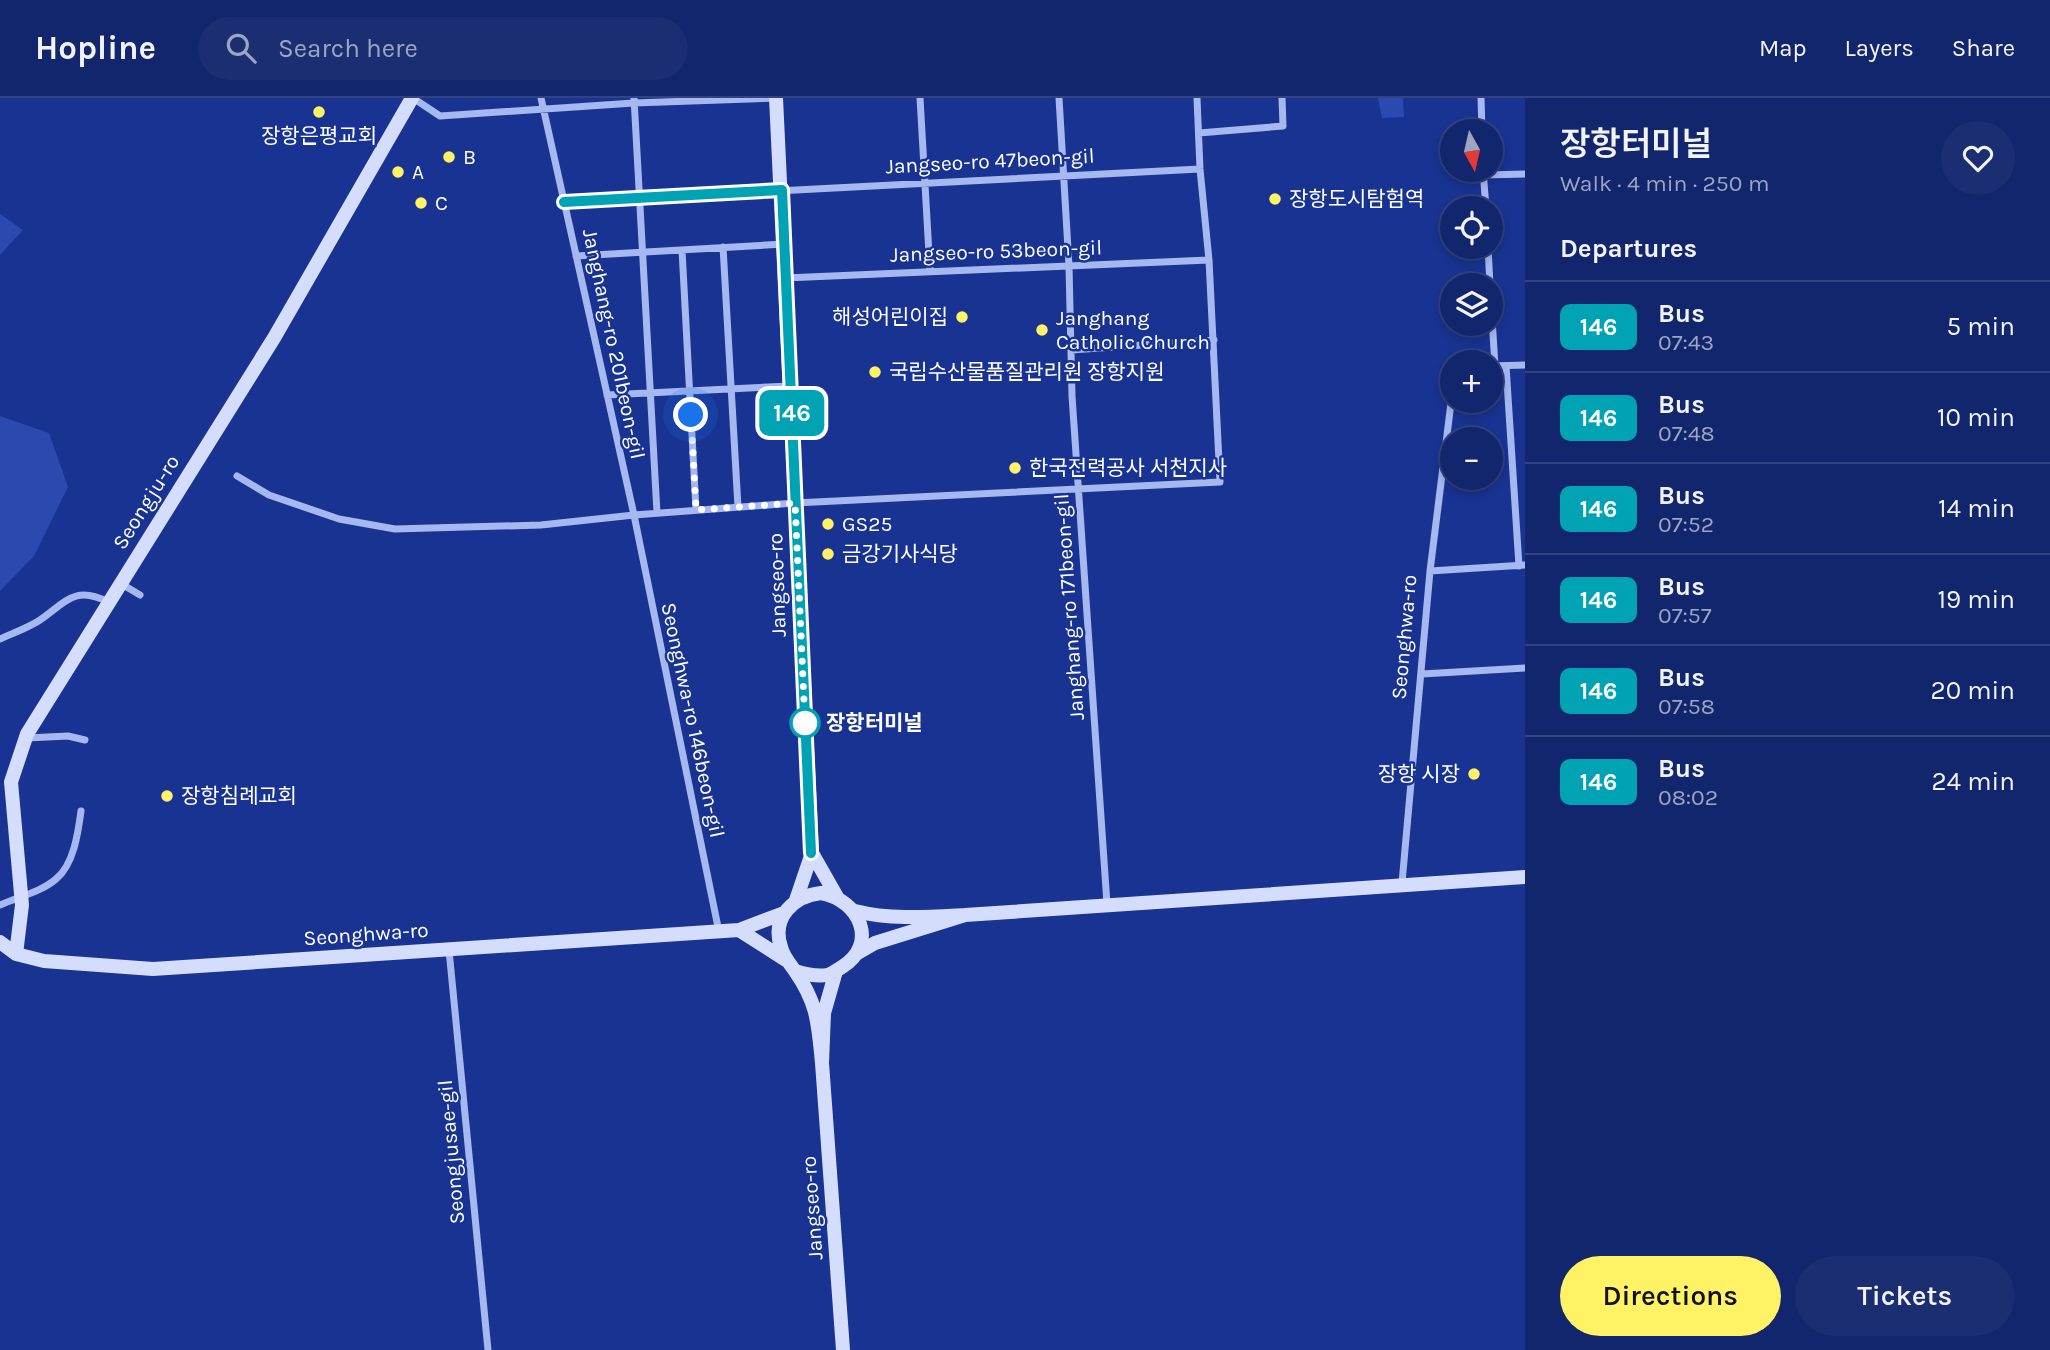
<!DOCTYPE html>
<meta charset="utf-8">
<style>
body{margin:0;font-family:Karla,"Noto Sans KR",sans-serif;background:#1b2e72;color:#f1f3f6;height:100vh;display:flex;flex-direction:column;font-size:26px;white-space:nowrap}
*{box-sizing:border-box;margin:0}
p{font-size:23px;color:#9ca5c2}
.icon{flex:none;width:38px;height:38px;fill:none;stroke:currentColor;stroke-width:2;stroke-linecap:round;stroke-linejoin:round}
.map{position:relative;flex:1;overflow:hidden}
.details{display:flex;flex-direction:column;background:#12266d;width:525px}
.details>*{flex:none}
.badge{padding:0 14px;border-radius:10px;font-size:24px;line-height:46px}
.needle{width:46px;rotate:172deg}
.tools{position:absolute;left:1440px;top:21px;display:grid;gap:14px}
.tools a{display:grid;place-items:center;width:63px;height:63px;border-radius:50%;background:#12266d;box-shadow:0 4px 10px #0003,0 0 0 2px #314380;font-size:35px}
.you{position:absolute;width:35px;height:35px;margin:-18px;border:5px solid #fff;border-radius:50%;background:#1a73e8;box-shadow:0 0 0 10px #1a73e833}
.map>.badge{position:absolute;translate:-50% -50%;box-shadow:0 0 0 4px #fff}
h2{padding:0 35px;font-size:26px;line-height:63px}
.round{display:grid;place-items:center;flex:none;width:74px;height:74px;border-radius:37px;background:#1b2e72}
.overview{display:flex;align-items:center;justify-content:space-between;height:119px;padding:0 35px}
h1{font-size:33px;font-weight:600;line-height:52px}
.action{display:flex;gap:14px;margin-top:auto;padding:14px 35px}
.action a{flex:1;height:80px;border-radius:42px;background:#fff365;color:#111;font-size:28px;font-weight:600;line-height:80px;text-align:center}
.action a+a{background:#1b2e72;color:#f1f3f6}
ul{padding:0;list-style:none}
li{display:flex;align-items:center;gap:21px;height:91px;padding:0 35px;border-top:2px solid #314380}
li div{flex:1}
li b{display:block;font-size:26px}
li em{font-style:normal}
li .badge{min-width:77px;font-weight:700;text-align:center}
header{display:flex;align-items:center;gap:42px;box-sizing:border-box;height:98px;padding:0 35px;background:#12266d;border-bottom:2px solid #314380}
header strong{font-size:33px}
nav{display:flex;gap:38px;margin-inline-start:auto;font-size:24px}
.search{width:490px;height:63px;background:#1b2e72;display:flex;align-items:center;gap:18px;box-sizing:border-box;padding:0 24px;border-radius:38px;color:#9ca5c2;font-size:26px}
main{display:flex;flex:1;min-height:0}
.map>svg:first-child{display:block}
.green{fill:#2b4aaf}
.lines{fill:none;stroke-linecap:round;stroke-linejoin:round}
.street{stroke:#a6b8f0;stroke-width:7}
.secondary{stroke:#d4ddfb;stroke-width:14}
.line-casing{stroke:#fff;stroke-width:16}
.line{stroke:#00a3b4;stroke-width:10}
.walk{stroke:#fff;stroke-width:7;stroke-dasharray:0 12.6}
.poi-dot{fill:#fff365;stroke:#183391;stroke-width:2.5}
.stop-dot{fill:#fff;stroke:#00a3b4;stroke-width:3.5}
.labels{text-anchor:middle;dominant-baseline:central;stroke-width:5;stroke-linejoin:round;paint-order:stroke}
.poi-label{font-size:21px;fill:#fff;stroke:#183391;text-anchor:start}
.street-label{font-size:21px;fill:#fff;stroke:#183391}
.stop-label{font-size:21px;font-weight:bold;fill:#fff;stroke:#183391;text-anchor:start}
</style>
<header>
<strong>Hopline</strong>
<div class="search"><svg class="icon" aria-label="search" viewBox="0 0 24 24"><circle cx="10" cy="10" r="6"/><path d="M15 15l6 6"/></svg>Search here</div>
<nav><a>Map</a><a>Layers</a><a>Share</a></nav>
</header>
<main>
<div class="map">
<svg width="1525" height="1252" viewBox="0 0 1525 1252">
<rect width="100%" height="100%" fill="#183391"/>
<!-- green -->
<path class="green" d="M1378,0h25l1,19 -22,1z
M0,116l23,16 -23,25z
M0,318l49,17 19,54 -34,69 -34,35z"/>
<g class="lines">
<!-- street -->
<path class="street" d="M413,0l27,18 194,-13 144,-5
M541,0l93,417 85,417
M634,0l23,415
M920,0l10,173
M1059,0l10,168 3,130 35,508
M1481,0l1,33
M1199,35l84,-7 -1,-28
M1483,72l3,38
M1484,77l41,-1
M564,104l636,-33
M723,149l15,260
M1488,149l2,38
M682,152l14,260
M576,158l208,-12
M785,180l424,-18
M1491,204l4,64
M1071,252l143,-10
M1491,268l34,-1
M1506,268l13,200
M607,297l183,-9
M237,378l32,19 70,24 56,10 146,-4 93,-10 161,-12 425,-21 -11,-222 -9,-91 -3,-71
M1430,473l95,-6
M120,485l20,12
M0,541c13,-6 28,-11 40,-19 26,-18 35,-35 68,-18
M1422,576l103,-6
M27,640l41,-2 17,4
M1402,785l28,-312 22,-176
M0,807c18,-8 41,-13 56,-26 18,-15 22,-46 25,-68
M449,852l39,400"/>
<!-- secondary -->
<path class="secondary" d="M776,0l36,755
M821,795c39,7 58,51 21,74 -5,3 -10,7 -15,8 -10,2 -22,-1 -32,-4 -5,-7 -12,-15 -14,-24 -10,-30 13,-51 40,-54z
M796,802l16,-47 25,44
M855,813c36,9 73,6 110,4l-90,28 -19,11
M784,815l-45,17 47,30
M965,817l560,-38
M0,844l16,12 28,7 109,8 586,-39
M16,856l6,-49 -11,-123 16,-48 247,-396 138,-240
M795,873c23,33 23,53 27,92l2,-50 12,-42
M822,965l21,287"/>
</g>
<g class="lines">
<defs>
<path id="line" d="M564,104l218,-12 29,663"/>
</defs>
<!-- line casing -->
<use href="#line" class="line-casing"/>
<!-- line -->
<use href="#line" class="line"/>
<!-- walk -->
<path class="walk" d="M691,317l5,95 99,-7 10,220"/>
</g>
<!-- markers -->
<g class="poi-dot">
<circle cx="319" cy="14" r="7"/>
<circle cx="449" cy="59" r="7"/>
<circle cx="398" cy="74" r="7"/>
<circle cx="1275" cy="101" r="7"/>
<circle cx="421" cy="105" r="7"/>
<circle cx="962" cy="219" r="7"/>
<circle cx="1042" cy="232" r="7"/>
<circle cx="875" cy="274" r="7"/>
<circle cx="1015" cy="370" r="7"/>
<circle cx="828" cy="426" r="7"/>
<circle cx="828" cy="456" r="7"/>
<circle cx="1474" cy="676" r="7"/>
<circle cx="167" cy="698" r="7"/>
</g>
<circle class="stop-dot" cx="805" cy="625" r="14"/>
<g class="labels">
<!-- poi labels -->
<g class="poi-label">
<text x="319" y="38" text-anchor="middle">장항은평교회</text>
<text x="463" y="59">B</text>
<text x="412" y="74">A</text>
<text x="1289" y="101">장항도시탐험역</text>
<text x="435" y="105">C</text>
<text x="948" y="219" text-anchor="end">해성어린이집</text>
<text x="1056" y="220">Janghang<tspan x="1056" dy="24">Catholic Church</tspan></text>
<text x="889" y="274">국립수산물품질관리원 장항지원</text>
<text x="1029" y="370">한국전력공사 서천지사</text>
<text x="842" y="426">GS25</text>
<text x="842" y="456">금강기사식당</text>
<text x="1460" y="676" text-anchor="end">장항 시장</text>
<text x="181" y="698">장항침례교회</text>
</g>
<!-- street labels -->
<g class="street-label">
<text transform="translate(990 63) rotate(-3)">Jangseo-ro 47beon-gil</text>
<text transform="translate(996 153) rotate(-2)">Jangseo-ro 53beon-gil</text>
<text transform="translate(614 246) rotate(78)">Janghang-ro 201beon-gil</text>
<text transform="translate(146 404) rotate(-58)">Seongju-ro</text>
<text transform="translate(777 487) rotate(-92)">Jangseo-ro</text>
<text transform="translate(1069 509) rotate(-94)">Janghang-ro 171beon-gil</text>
<text transform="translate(1404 539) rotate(-85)">Seonghwa-ro</text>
<text transform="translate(693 622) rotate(78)">Seonghwa-ro 146beon-gil</text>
<text transform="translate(366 836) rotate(-4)">Seonghwa-ro</text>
<text transform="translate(451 1054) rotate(-95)">Seongjusae-gil</text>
<text transform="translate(812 1110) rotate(-94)">Jangseo-ro</text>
</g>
<!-- stop labels -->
<g class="stop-label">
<text x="826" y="625">장항터미널</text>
</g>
</g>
</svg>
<div class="tools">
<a><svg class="needle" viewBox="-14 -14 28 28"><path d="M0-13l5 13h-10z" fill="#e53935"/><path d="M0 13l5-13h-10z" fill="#9ca5c2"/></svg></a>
<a><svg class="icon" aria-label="locate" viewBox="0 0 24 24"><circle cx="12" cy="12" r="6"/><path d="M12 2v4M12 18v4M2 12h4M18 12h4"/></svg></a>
<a><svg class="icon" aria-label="layers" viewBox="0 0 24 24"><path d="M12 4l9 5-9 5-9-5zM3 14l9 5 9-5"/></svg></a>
<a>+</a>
<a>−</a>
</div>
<div class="you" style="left:691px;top:317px"></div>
<b class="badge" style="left:792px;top:315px;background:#00a3b4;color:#fff">146</b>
</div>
<section class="details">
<div class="overview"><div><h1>장항터미널</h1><p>Walk · 4 min · 250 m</p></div><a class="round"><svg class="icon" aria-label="heart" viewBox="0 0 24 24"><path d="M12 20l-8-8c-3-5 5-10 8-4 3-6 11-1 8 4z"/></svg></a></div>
<h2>Departures</h2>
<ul>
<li><span class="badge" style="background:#00a3b4;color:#fff">146</span><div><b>Bus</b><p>07:43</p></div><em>5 min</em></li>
<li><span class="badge" style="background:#00a3b4;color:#fff">146</span><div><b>Bus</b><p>07:48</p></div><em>10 min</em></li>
<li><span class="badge" style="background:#00a3b4;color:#fff">146</span><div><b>Bus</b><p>07:52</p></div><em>14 min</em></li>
<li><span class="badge" style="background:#00a3b4;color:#fff">146</span><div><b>Bus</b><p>07:57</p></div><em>19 min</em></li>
<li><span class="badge" style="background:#00a3b4;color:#fff">146</span><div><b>Bus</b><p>07:58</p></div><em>20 min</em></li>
<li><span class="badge" style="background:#00a3b4;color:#fff">146</span><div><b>Bus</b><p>08:02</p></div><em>24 min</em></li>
</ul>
<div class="action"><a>Directions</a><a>Tickets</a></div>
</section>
</main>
